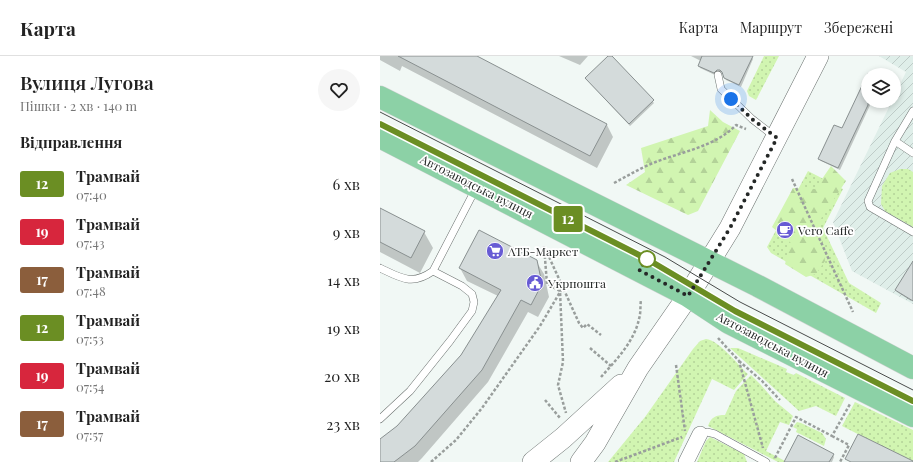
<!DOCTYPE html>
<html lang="uk">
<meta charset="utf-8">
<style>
body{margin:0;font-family:"Playfair Display",serif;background:#f6f6f6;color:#222;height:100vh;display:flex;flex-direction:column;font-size:15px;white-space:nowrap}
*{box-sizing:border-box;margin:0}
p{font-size:13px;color:#767676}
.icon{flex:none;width:22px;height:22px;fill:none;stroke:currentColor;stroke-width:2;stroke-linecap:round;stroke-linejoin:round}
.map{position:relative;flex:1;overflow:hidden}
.panel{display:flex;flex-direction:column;background:#fff;width:380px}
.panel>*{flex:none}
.badge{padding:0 8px;border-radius:3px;font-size:14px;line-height:26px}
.controls{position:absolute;left:481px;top:12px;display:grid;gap:8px}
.controls a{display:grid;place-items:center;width:40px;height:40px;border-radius:50%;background:#fff;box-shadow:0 2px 6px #0003;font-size:20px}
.you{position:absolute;width:20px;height:20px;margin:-10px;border:3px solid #fff;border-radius:50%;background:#1a73e8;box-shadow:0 0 0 6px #1a73e833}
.map>.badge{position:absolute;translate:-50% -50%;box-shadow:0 0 0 2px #fff}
h2{padding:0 20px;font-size:15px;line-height:36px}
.round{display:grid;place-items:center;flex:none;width:42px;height:42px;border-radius:21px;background:#f6f6f6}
.headline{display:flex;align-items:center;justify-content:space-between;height:68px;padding:0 20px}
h1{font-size:19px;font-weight:600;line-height:30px}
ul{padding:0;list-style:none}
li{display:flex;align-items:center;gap:12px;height:48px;padding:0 20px}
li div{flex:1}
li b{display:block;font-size:15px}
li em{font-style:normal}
li .badge{min-width:44px;font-weight:700;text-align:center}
header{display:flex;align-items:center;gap:24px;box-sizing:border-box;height:56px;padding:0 20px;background:#fff;border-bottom:1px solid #e0e0e0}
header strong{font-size:19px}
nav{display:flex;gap:22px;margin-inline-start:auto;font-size:14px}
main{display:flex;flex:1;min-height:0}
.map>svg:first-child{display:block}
.industrial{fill:url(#industrial-furrows)}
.grass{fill:url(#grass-dots)}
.forest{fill:url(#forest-firs)}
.shadow{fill:#0003}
.building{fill:#d4dbdb;stroke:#899090}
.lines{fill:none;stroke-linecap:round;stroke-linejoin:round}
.lane-casing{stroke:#6a706e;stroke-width:8}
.street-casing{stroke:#6a706e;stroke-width:16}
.secondary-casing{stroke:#6a706e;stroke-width:22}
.primary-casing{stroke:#d3d4d4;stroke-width:23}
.path{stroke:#999e9c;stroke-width:2.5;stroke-dasharray:3 2;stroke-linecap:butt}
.lane{stroke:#fff;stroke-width:7}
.street{stroke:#fff;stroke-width:15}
.secondary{stroke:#fff;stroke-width:21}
.primary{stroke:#8cd1a6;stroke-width:22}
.tram{stroke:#494c4b;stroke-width:1}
.line-casing{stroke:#fff;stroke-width:9}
.line{stroke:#6b8e23;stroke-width:6}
.walk{stroke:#252827;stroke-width:4;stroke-dasharray:0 7.2}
.stop-dot{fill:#fff;stroke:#6b8e23;stroke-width:2}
.labels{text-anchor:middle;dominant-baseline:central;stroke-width:3.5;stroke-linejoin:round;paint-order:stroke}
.street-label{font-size:12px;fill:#252827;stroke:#fff}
.poi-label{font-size:12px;fill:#252827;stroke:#fff;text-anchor:start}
</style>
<header>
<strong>Карта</strong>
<nav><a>Карта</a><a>Маршрут</a><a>Збережені</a></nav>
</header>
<main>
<section class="panel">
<div class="headline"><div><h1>Вулиця Лугова</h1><p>Пішки · 2 хв · 140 m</p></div><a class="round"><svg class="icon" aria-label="heart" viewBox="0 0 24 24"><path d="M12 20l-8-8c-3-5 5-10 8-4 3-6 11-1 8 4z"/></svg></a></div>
<h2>Відправлення</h2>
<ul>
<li><span class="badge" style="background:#6b8e23;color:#fff">12</span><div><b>Трамвай</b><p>07:40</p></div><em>6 хв</em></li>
<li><span class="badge" style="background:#d7263d;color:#fff">19</span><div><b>Трамвай</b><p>07:43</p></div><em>9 хв</em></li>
<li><span class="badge" style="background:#8b5e3c;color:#fff">17</span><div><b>Трамвай</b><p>07:48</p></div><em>14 хв</em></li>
<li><span class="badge" style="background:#6b8e23;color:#fff">12</span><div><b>Трамвай</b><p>07:53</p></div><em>19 хв</em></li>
<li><span class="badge" style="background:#d7263d;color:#fff">19</span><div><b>Трамвай</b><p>07:54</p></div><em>20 хв</em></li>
<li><span class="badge" style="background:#8b5e3c;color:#fff">17</span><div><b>Трамвай</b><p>07:57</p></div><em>23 хв</em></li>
</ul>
</section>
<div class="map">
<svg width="533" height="406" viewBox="0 0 533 406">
<defs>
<pattern id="industrial-furrows" width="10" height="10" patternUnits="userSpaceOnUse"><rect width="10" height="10" fill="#dfeee9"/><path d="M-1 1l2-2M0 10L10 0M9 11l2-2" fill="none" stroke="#bfccc8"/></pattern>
<pattern id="grass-dots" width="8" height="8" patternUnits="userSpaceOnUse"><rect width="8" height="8" fill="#d1f5b1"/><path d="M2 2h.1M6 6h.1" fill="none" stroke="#b3d298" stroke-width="1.8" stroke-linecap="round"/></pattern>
<pattern id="forest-firs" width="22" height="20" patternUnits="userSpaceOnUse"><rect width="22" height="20" fill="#d1f5b1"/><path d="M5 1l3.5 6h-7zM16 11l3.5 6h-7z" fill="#b3d298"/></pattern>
</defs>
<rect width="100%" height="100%" fill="#f1f8f5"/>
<!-- industrial -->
<path class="industrial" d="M499,0h34v248l-61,-33 -19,-49 59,-121h2v-4l12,-25z"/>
<!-- grass -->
<path class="grass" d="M384,0h15l-23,44 -7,-4 -2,-5z
M520,113h8l5,3v55l-28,-16 -4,-7 1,-18 8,-13z
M428,115l35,18 -20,39 26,55 32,20 -5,10 -105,-60 -4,-6z
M326,283c13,1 32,26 42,35l-14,16 -22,-11 -38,83h-66l37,-45 48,-68 7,-8z
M350,292h8l49,21 -1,3 8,3 2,-2 49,25 -9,18 -20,-10 -17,5z
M371,319l9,9 15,17 18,15 -4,9 -9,-3 -14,29 21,11h-9l-70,-36c3,-9 8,-11 17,-11l11,-24z
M475,346l58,28v32l-71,-36z
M417,366l4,1 21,10 4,6 -2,7 -28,-14 1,-3 -4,-2z
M330,381l34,17 3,8h-50l9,-21z"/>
<!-- forest -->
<path class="forest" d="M330,54l13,12 17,9 -42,80 -10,4 -62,-30 19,-13 -4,-24 67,-22z
M451,110l15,15 -26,39 5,41 -9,13 -10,3 -21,-13 6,-21 -19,-16 21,-39 22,1z"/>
<!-- shadow -->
<path class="shadow" d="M0,0h95l132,69 6,12 -16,31 -195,-102 -2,5 -20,-11z
M179,0h29l-8,9z
M230,0l44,47 -24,23 -44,-47z
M311,0h60l2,3 -12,28 -15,-7 -4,-8h-4l-3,3 -15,-7 -1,-2 2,-5z
M488,31v14h4l-32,69 -19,-9 -2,-2 23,-29z
M0,153l44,23 9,16 -13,25 -40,-21z
M156,205l8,13 5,23 -11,20 -10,-5 -40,70 -66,76 -4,4h-38v-22l18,-13 64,-71 36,-60 -31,-15 -7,-13z
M533,214v28l-2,3 -14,-9 -1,-2z
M453,398l1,3 -2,5h-47z"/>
<!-- building -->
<path class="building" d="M18,0h79l130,68 -17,32z
M228,0h4l42,44 -25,24 -44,-46z
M322,0h51l-14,29 -15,-7 -2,-6 -2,-2h-3l-3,3 -16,-7z
M488,17v32l-30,63 -20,-9 16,-34 8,3z
M0,152l45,23 -14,27 -31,-16z
M99,174l58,30 5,24 -11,21 -10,-5 -39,70 -67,76 -21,16h-14v-23l17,-13 64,-71 40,-65 -42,-22z
M533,205v40l-18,-11z
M478,378l55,27v1h-62l-6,-3z
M418,379l36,19 -5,8h-45z"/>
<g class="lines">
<defs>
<path id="lane" d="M338,19l3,14 31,30 22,17
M533,55l-18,30 -27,60 2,6 43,25
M515,85l18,12
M0,212c21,10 32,18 53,3l42,-81
M0,363l30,-28 40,-50 22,-30 2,-9 -2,-8 -10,-8 -29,-15
M320,378l7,-2 8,2 51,28"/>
<path id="street" d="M306,406l14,-28"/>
<path id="secondary" d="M153,406l30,-24 58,-53
M201,406l14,-19 43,-75 50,-72 42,-68 88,-172"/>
<path id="primary" d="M0,41l378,189 155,82
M0,81l273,141 35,18 41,27 184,93"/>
</defs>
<!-- lane casing -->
<use href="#lane" class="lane-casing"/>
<!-- street casing -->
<use href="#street" class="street-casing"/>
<!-- secondary casing -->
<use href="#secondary" class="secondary-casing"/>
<!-- primary casing -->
<use href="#primary" class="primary-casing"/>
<!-- path -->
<path class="path" d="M412,123l61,133
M234,127c13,-7 25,-14 39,-20 27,-11 62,-16 83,-38l10,4
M164,190l3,38 13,7 3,71 -5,23 8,28
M165,192l34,75 4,5 4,-4 14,11
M338,282l21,23 24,87
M210,292l21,18
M359,305l23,20 18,19
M296,309l9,66
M221,321c15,-17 33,-35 38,-58 2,-6 1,-13 2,-19
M165,344l15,18
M452,380l17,9 -9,17
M395,402l21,-41 36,19 18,-32
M51,406l25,-22 26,-32 58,-82 23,-39
M235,406l67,-25"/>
<!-- lane -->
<use href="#lane" class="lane"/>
<!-- street -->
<use href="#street" class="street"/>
<!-- secondary -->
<use href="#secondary" class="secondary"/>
<!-- primary -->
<use href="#primary" class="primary"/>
<!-- tram -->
<path class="tram" d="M0,56l285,145 75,45 173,88
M0,68l267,135 88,52 178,90"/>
</g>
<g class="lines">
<defs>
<path id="line" d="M0,68l267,135 88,52 178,90"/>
</defs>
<!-- line casing -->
<use href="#line" class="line-casing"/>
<!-- line -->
<use href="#line" class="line"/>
<!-- walk -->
<path class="walk" d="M267,203l-8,11 49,26 42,-68 47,-90 -25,-19 -21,-20"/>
</g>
<!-- icons -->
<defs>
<symbol id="cafe-disc" viewBox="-11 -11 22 22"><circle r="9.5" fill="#675bd4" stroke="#fff"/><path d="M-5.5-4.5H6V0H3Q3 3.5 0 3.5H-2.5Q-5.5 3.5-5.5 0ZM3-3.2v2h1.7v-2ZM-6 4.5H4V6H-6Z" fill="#fff"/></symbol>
<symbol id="supermarket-disc" viewBox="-11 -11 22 22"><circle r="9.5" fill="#675bd4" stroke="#fff"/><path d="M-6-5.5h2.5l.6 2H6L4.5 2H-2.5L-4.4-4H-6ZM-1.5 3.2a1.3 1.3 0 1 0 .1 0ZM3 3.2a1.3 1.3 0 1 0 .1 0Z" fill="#fff"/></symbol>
<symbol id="civic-disc" viewBox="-11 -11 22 22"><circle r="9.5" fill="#675bd4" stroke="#fff"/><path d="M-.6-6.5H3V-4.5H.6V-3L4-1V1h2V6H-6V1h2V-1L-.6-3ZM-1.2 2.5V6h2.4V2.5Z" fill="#fff"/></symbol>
</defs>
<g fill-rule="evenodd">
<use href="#cafe-disc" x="395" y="164" width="20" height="20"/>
<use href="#supermarket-disc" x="105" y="185" width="20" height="20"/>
<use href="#civic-disc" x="145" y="217" width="20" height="20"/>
</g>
<!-- markers -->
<circle class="stop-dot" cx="267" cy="203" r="8"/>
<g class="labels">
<!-- street labels -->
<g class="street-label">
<text transform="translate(97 130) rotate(27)">Автозаводська вулиця</text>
<text transform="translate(393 288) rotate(28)">Автозаводська вулиця</text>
</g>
<!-- poi labels -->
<g class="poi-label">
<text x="418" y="174">Vero Caffe</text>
<text x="128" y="195">АТБ-Маркет</text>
<text x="168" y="227">Укрпошта</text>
</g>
</g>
</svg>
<div class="controls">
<a><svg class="icon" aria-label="layers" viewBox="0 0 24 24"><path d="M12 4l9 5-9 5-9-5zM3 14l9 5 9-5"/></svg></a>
</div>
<div class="you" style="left:351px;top:43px"></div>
<b class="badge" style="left:188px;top:163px;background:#6b8e23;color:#fff">12</b>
</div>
</main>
